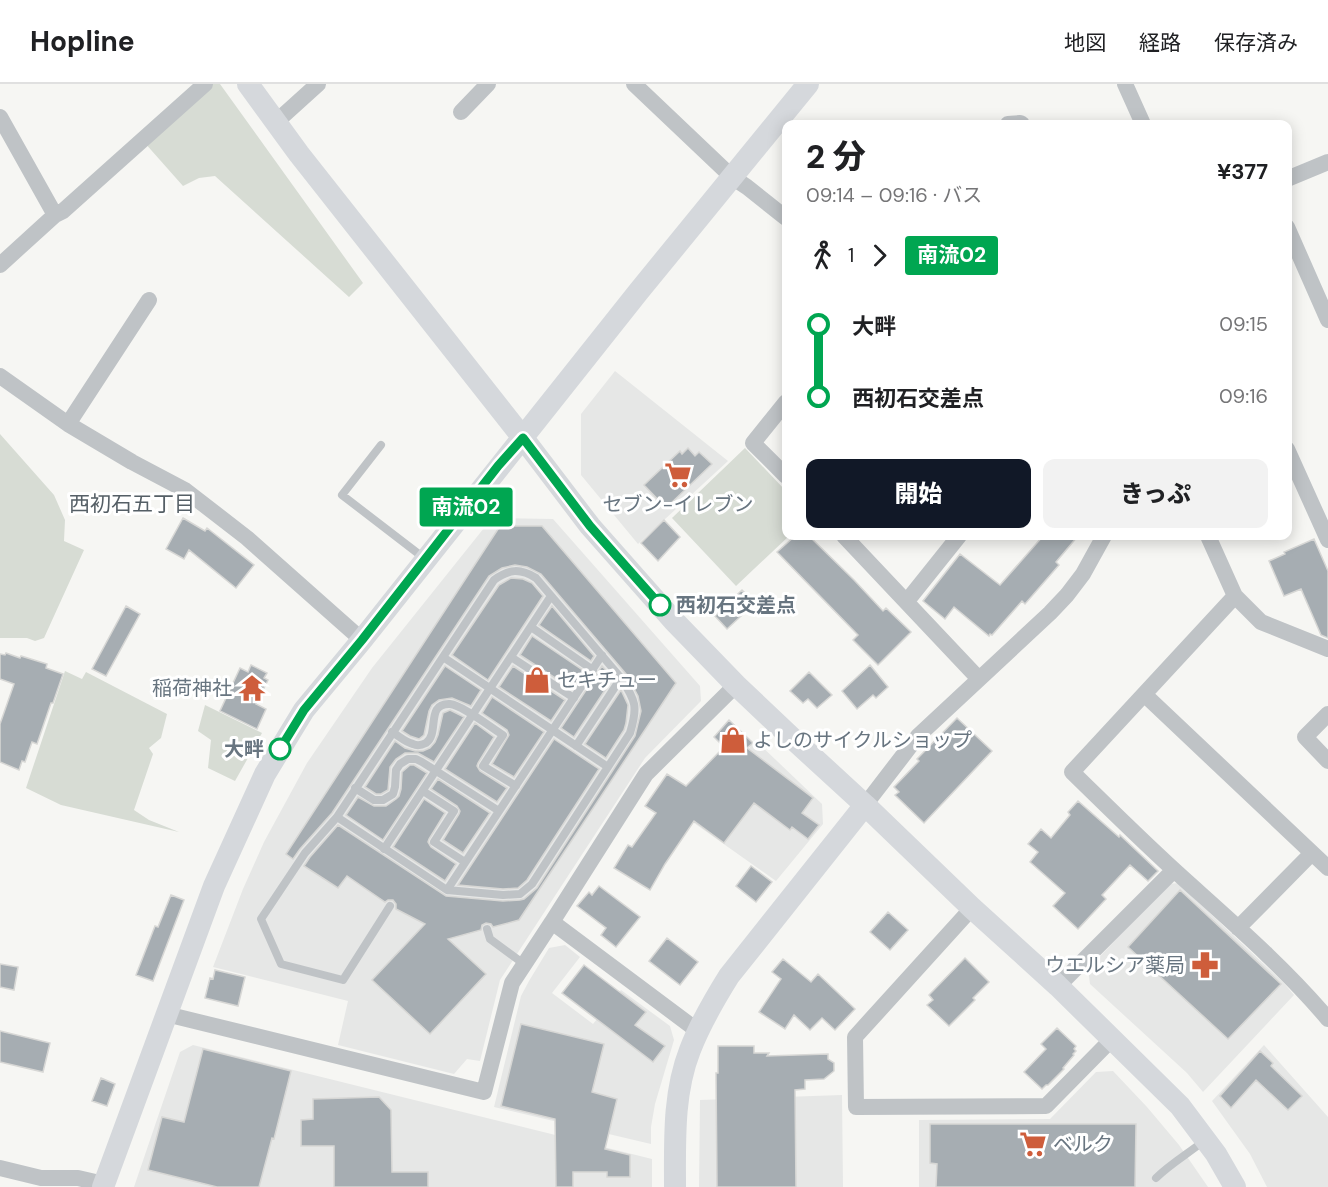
<!DOCTYPE html>
<html lang="ja">
<meta charset="utf-8">
<style>
body{margin:0;font-family:"DM Sans","Noto Sans JP",sans-serif;background:#f2f2f2;color:#202124;height:100vh;display:flex;flex-direction:column;font-size:22px;white-space:nowrap}
*{box-sizing:border-box;margin:0}
p{font-size:20px;color:#757577}
.icon{flex:none;width:33px;height:33px;fill:none;stroke:currentColor;stroke-width:2;stroke-linecap:round;stroke-linejoin:round}
.map{position:relative;flex:1;overflow:hidden}
.panel{position:absolute;left:782px;top:36px;width:510px;height:420px;display:flex;flex-direction:column;background:#fff;border-radius:12px;box-shadow:0 3px 15px #0003}
.panel>*{flex:none}
.badge{padding:0 12px;border-radius:4px;font-size:21px;line-height:39px}
.map>.badge{position:absolute;translate:-50% -50%;box-shadow:0 0 0 3px #fff}
.legs{display:flex;align-items:center;gap:9px;height:66px;padding:0 24px;font-size:20px}
.legs p{margin-inline-start:auto}
.overview{display:flex;align-items:center;justify-content:space-between;height:102px;padding:0 24px}
h1{font-size:33px;font-weight:800;line-height:45px}
.primary-button{display:flex;gap:12px;margin-top:auto;padding:12px 24px}
.primary-button a{flex:1;height:69px;border-radius:12px;background:#111827;color:#fff;font-size:24px;font-weight:800;line-height:69px;text-align:center}
.primary-button a+a{background:#f2f2f2;color:#202124}
ul{padding:0 24px;list-style:none}
li{display:flex;align-items:center;gap:21px;height:72px;font-size:22px}
li i{display:grid;place-items:center;width:9px;height:100%;margin:0 8px;background:currentColor}
li i::after{content:'';width:15px;height:15px;margin:-8px;border:4px solid;border-radius:50%;background:#fff}
li p{margin-inline-start:auto}
li:first-child i{background:linear-gradient(#0000 50%,currentColor 0)}
li:last-child i{background:linear-gradient(currentColor 50%,#0000 0)}
header{display:flex;align-items:center;gap:36px;box-sizing:border-box;height:84px;padding:0 30px;background:#fff;border-bottom:2px solid #e0e0e0}
header strong{font-size:28px}
nav{display:flex;gap:33px;margin-inline-start:auto;font-size:21px}
.map>svg:first-child{display:block}
.built{fill:#e6e7e6}
.green{fill:#d7dcd4}
.building{fill:#a6adb2;stroke:#d7d7d5;stroke-width:1.5}
.lines{fill:none;stroke-linecap:round;stroke-linejoin:round}
.lane{stroke:#bfc3c6;stroke-width:8}
.street{stroke:#bfc3c6;stroke-width:16}
.secondary{stroke:#d5d8dc;stroke-width:22}
.line-1-casing{stroke:#fff;stroke-width:14}
.line-1{stroke:#00a651;stroke-width:9}
.stop-1-dot{fill:#fff;stroke:#00a651;stroke-width:3}
.labels{text-anchor:middle;dominant-baseline:central;stroke-width:6;stroke-linejoin:round;paint-order:stroke}
.poi-label{font-size:20px;fill:#687580;stroke:#fff;text-anchor:start}
.stop-label{font-size:20px;font-weight:bold;fill:#687580;stroke:#fff;text-anchor:start}
.neighbourhood-label{font-size:21px;fill:#555f66;stroke:#fff}
</style>
<header>
<strong>Hopline</strong>
<nav><a>地図</a><a>経路</a><a>保存済み</a></nav>
</header>
<div class="map">
<svg width="1328" height="1103" viewBox="0 0 1328 1103">
<rect width="100%" height="100%" fill="#f6f6f3"/>
<!-- built -->
<path class="built" d="M615,287l113,90 -90,83 -57,-69v-61z
M492,434l61,1 147,167 1,15 -56,57 -145,222 -20,81 -13,-2 -13,15 -116,-29 10,-44 -135,-34 30,-78 21,-47 43,-79 65,-95z
M755,656l67,64 1,20 -47,57 -82,-58z
M1178,799l105,99 11,13 -91,97 -16,-19 -97,-89 -2,-15 81,-85z
M565,861l15,12 -28,36 41,31 28,-34 49,36 4,14 -19,64 -4,23v17l-157,-37 27,-111 8,-15 20,-33z
M193,961l459,114v28h-518l46,-135z
M1264,961l64,72v70h-61l-17,-33 -38,-53z
M1113,987l34,36 32,38 29,42h-289v-67l131,-1 46,-47z
M842,1011l1,92h-144l1,-87z"/>
<!-- green -->
<path class="green" d="M210,0h10l143,199 -14,14 -134,-121 -16,2 -16,8 -39,-44z
M0,350l54,61 11,25 -1,21 20,9 -40,88 -9,3 -8,-3h-27z
M745,364l41,43v45h3l-53,50 -64,-68z
M65,587l17,8 4,-7 81,42 -6,24 -12,10 4,6 -19,56 15,10 30,12 -118,-27 -35,-17z
M205,621l57,28 -27,48 -27,-13 3,-28 -13,-9z"/>
<!-- building -->
<path class="building" d="M688,364l7,8 4,-4 13,12 -46,44 -22,-23 36,-34 2,3z
M183,434l22,13 2,-3 47,37 -18,23 -47,-38 -5,9 -18,-10z
M664,436l16,17 -22,24 -17,-18z
M500,442h42l134,157 -157,237 -26,7 -2,-3 -5,-1 -4,2 -1,5 -33,9 38,35 -56,60 -58,-54 53,-56 -29,-15v-5l-3,-4h-5l-3,2 -38,-26 -9,12 -34,-22 6,-9 28,-32 108,71 57,5 17,-1 4,-1 13,-11 98,-152 6,-25 -3,-15 -12,-22 -85,-100 -14,-7 -12,-2 -13,3 -13,8 -157,237 -32,36 -7,10 -7,-5z
M795,452h14l45,44 29,31 3,-3 25,24 -33,33 -25,-25 5,-5 -81,-83z
M1043,452h35l-22,26 3,3 -34,39 -3,-3 -30,34 -2,-1 -1,2 -35,-29 -9,12 -22,-18 37,-47 40,31z
M1314,455l14,32v67l-7,-3 -20,-46 -17,7 -15,-35 16,-7 -1,-2z
M511,494l12,1 9,4 11,13 -55,84 -36,-25 47,-70z
M742,506l13,13 -28,26 -12,-13z
M126,522l14,8 -34,62 -14,-7z
M552,522l42,50 -3,5 -52,-36z
M532,552l52,35 -12,18 -52,-34z
M6,569l14,5 1,-2 26,8 -1,4 17,6 -10,29h-2l-14,41 -5,-2 -7,20 -3,-1 -3,9 -19,-8v-38l14,-40 -14,-5v-25l5,1z
M251,581l16,8 -3,5 4,2 -12,24 10,5 -9,20 -37,-18 20,-43 8,4z
M870,581l18,22 -12,11 -3,-3 -16,14 -15,-18z
M445,582l36,24 -10,16 -19,-8 -13,2 -7,5 -3,6 -5,24 -5,4 -9,-3 -8,-5z
M513,582l52,34 -14,21 -52,-34z
M602,582l11,12 -39,59 -13,-9z
M809,588l23,23 -15,13 -9,-9 -5,4 -13,-12z
M621,606l7,15 -2,18 -2,7 -18,28 -21,-14z
M492,613l52,35 -30,45 -22,-13 17,-29 -2,-5 -25,-17z
M450,626l14,7 -30,45 -16,-9h-13l-9,6 -6,8 -2,23 -7,4h-5l-11,-7 30,-46 10,7 10,3h8l7,-3 5,-6 3,-7 5,-22z
M957,634l35,33 -68,72 -29,-28 4,-3 -5,-5 25,-26 -2,-2z
M729,636l24,23 -6,5 66,50 -11,15 17,12 -11,14 -16,-12 -2,3 -36,-27 -30,40 -30,-22 -29,43 -15,26 -36,-22 14,-23 4,2 24,-34 -11,-7 22,-32 19,12 38,-39 -10,-10z
M475,639l19,14 -16,26 -1,3 3,5 27,17 -10,14 -52,-33z
M554,655l45,30 -72,111 -9,8 -15,1 -45,-4z
M410,681h4l13,8 -44,67 -37,-25 12,-18 16,9h12l10,-7 3,-3 2,-7 1,-17z
M438,695l52,34 -27,40 -20,-13 16,-26 1,-3 -3,-5 -26,-17z
M424,715l21,14 -16,26 -1,3 3,5 25,17 -11,17 -52,-34z
M1078,717l41,36 1,-2 38,36 -10,10 -18,-16 -28,30 4,4 -28,30 -25,-23 12,-13 -35,-31 8,-10 -10,-8 13,-15 10,9 19,-23 -2,-3z
M751,782l21,16 -16,20 -20,-16z
M599,802l41,31 -24,30 -15,-12 5,-7 -29,-22 12,-14 3,3z
M1180,806l101,94 -53,55 -100,-92z
M171,811l13,5 -31,81 -17,-6 19,-49 3,1z
M888,828l20,18 -18,20 -20,-18z
M667,854l31,24 -18,23 -31,-24z
M965,874l24,24 -16,16 2,2 -26,26 -22,-21 6,-5 -4,-5z
M783,875l28,23 7,-8 37,35 -20,21 -13,-12 -12,12 -16,-15 -9,14 -26,-17 22,-33 -9,-7z
M0,880l18,3 -4,23 -14,-3z
M584,881l62,47 -11,13 30,21 -12,16 -91,-69z
M215,886l30,7 -7,29 -33,-8 5,-20 3,1z
M521,940l83,20 -12,48 25,7 -12,50 25,6v22h-23v-5h-34v15h-17l-1,-68 -54,-13z
M1057,944l19,18 -2,3 2,2 -3,3 1,1 -11,13 1,1 -16,16h-2l-4,4 -18,-17 22,-23 -5,-5z
M0,947l50,12 -7,29 -43,-10z
M718,962h36v7h15l-2,3 61,-2v5l6,4v8l-10,8 -19,1v9l-10,1 1,97h-79l-1,-114h2z
M203,965l88,22 -17,68 -2,-1 -13,49h-42l-69,-17 14,-53 22,5z
M1260,967l13,12 -2,3 31,30 -14,14 -32,-30 -25,28 -11,-12z
M101,994l14,6 -8,22 -15,-5z
M379,1013l12,13 1,62h36v15h-94v-41h-33v-26l12,-1v-20z
M930,1040h206l-1,63h-199l1,-23 -7,-1z"/>
<g class="lines">
<!-- lane -->
<path class="lane" d="M381,361l-39,50 82,63
M531,543l62,43
M443,573l165,110
M511,573l63,41
M392,648c7,4 13,10 21,12 4,2 9,1 13,-1 14,-10 -1,-40 24,-39 12,1 42,24 53,31l-20,31 33,20
M576,662l45,-68
M355,704l19,12h9l10,-6 2,-7 1,-17 4,-6 8,-5h8l6,3 77,49
M423,707l31,20 -20,31 31,20
M337,733l110,73 56,5 17,-1 12,-10 98,-151c8,-26 6,-32 -9,-55l-85,-100c-16,-10 -27,-9 -42,2l-157,237 -32,36 -44,66 20,45 62,16 47,-74
M384,765l167,-253
M447,806l155,-235
M487,845l3,10 34,25
M1156,1094c14,-14 33,-25 49,-38"/>
<!-- street -->
<path class="street" d="M634,0l98,93 15,10 39,31
M1125,0l18,40
M461,28l27,-28
M0,33l55,98 -55,50
M276,38l42,-38
M1008,40l12,-1 2,1
M1287,95l41,-17
M55,131l8,-4 142,-127
M1287,143l41,93
M0,292l68,48 64,38 53,28 62,48 115,102
M786,318l-33,41 33,33
M68,340l81,-124
M1287,365l41,91
M844,452l135,143
M1208,452l27,60 26,26 67,27
M1235,512l-163,176c37,36 74,73 112,107 50,45 101,89 144,140
M907,517l52,-65
M1145,611l183,173
M1328,630l-23,23 23,24
M865,721l53,-69 132,-123 17,-18 16,-21 21,-38
M972,824l-117,129 1,70 190,-1 66,-67
M1238,844l74,-75
M1058,902l116,-116
M166,930l318,78 28,-109 40,-61
M698,947l-146,-109 94,-148 90,-89
M0,1084l41,10h37l26,6"/>
<!-- secondary -->
<path class="secondary" d="M248,0l51,70 224,284 67,88 83,94 63,65 56,53 73,67 107,103 86,78 122,120 36,48 19,33
M103,1103l111,-301 51,-112 39,-64 58,-70 277,-349 169,-207
M675,1103c0,-46 -2,-94 15,-137 10,-26 24,-50 39,-74l136,-171"/>
</g>
<g class="lines">
<defs>
<path id="line-1" d="M280,665l24,-39 58,-70 136,-174 25,-28 67,88 70,79"/>
</defs>
<!-- line-1 casing -->
<use href="#line-1" class="line-1-casing"/>
<!-- line-1 -->
<use href="#line-1" class="line-1"/>
</g>
<!-- icons -->
<defs>
<symbol id="supermarket-bare" viewBox="-9 -9 18 18"><path d="M-6-5.5h2.5l.6 2H6L4.5 2H-2.5L-4.4-4H-6ZM-1.5 3.2a1.3 1.3 0 1 0 .1 0ZM3 3.2a1.3 1.3 0 1 0 .1 0Z" fill="#ce5d3b" stroke="#fff" stroke-width="2.5" paint-order="stroke"/></symbol>
<symbol id="shop-bare" viewBox="-9 -9 18 18"><path d="M-5-2.5h2.3a2.7 3.5 0 0 1 5.4 0H5L5.5 6h-11ZM-1.5-2.5h3a1.5 2.3 0 0 0-3 0Z" fill="#ce5d3b" stroke="#fff" stroke-width="2.5" paint-order="stroke"/></symbol>
<symbol id="temple-bare" viewBox="-9 -9 18 18"><path d="M0-6L5-2H3V0L6.5 2.5H4V6H1.5V3h-3V6H-4V2.5H-6.5L-3 0V-2H-5Z" fill="#ce5d3b" stroke="#fff" stroke-width="2.5" paint-order="stroke"/></symbol>
<symbol id="pharmacy-bare" viewBox="-9 -9 18 18"><path d="M-2-6h4v4h4v4h-4v4h-4v-4h-4v-4h4Z" fill="#ce5d3b" stroke="#fff" stroke-width="2.5" paint-order="stroke"/></symbol>
</defs>
<g fill-rule="evenodd">
<use href="#supermarket-bare" x="659" y="372" width="38" height="38"/>
<use href="#shop-bare" x="518" y="577" width="38" height="38"/>
<use href="#temple-bare" x="233" y="585" width="38" height="38"/>
<use href="#shop-bare" x="714" y="637" width="38" height="38"/>
<use href="#pharmacy-bare" x="1186" y="862" width="38" height="38"/>
<use href="#supermarket-bare" x="1014" y="1041" width="38" height="38"/>
</g>
<!-- markers -->
<g class="stop-1-dot">
<circle cx="660" cy="521" r="10"/>
<circle cx="280" cy="665" r="10"/>
</g>
<g class="labels">
<!-- poi labels -->
<g class="poi-label">
<text x="678" y="420" text-anchor="middle">セブン-イレブン</text>
<text x="557" y="596">セキチュー</text>
<text x="232" y="604" text-anchor="end">稲荷神社</text>
<text x="753" y="656">よしのサイクルショップ</text>
<text x="1185" y="881" text-anchor="end">ウエルシア薬局</text>
<text x="1053" y="1060">ベルク</text>
</g>
<!-- stop labels -->
<g class="stop-label">
<text x="676" y="521">西初石交差点</text>
<text x="264" y="665" text-anchor="end">大畔</text>
</g>
<!-- neighbourhood labels -->
<g class="neighbourhood-label">
<text x="132" y="420">西初石五丁目</text>
</g>
</g>
</svg>
<b class="badge" style="left:466px;top:423px;background:#00a651;color:#fff">南流02</b>
<section class="panel">
<div class="overview"><div><h1>2 分</h1><p>09:14 – 09:16 · バス</p></div><b>¥377</b></div>
<div class="legs"><svg class="icon" aria-label="walk" viewBox="0 0 24 24"><circle cx="13" cy="4" r="2"/><path d="M13 8l-2 6 4 7M11 14l-3 7M7 12l3-4h3l4 4"/></svg>1<svg class="icon" aria-label="forward" viewBox="0 0 24 24"><path d="M9 5l7 7-7 7"/></svg><b class="badge" style="background:#00a651;color:#fff">南流02</b></div>
<ul>
<li><i style="color:#00a651"></i><b>大畔</b><p>09:15</p></li>
<li><i style="color:#00a651"></i><b>西初石交差点</b><p>09:16</p></li>
</ul>
<div class="primary-button"><a>開始</a><a>きっぷ</a></div>
</section>
</div>
